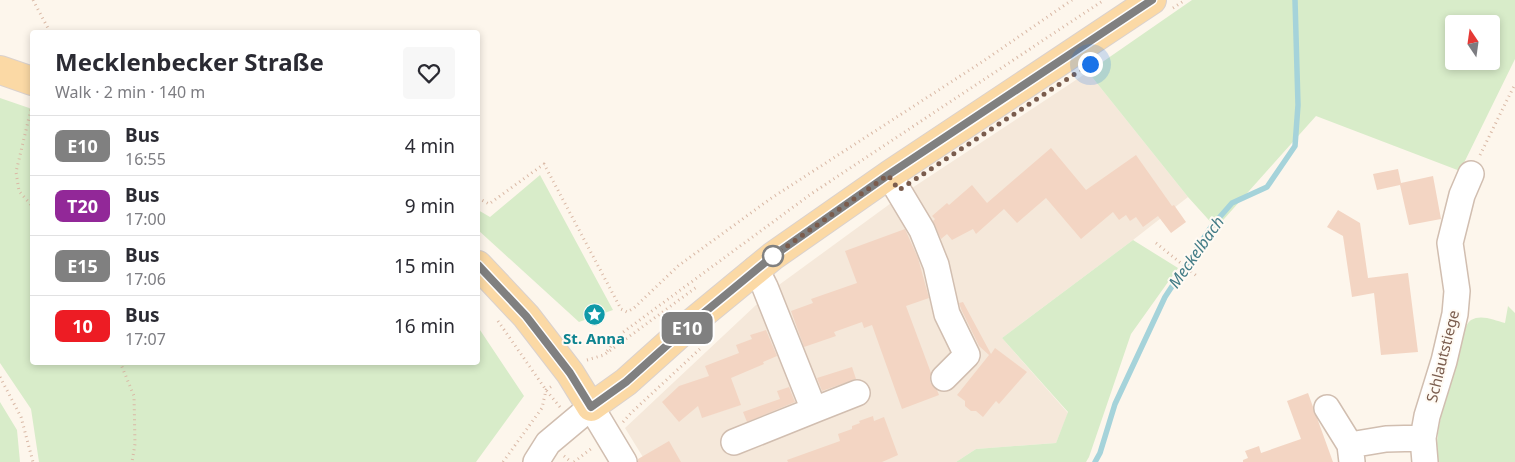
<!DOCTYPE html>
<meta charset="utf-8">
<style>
body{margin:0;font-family:"Noto Sans",sans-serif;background:#f7f7f7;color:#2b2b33;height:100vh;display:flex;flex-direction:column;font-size:19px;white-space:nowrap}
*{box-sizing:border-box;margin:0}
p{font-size:16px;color:#7c7c81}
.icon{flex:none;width:28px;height:28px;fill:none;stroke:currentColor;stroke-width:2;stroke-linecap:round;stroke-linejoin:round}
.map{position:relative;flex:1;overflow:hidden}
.drawer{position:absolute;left:30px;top:30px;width:450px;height:335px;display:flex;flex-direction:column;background:#fff;border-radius:5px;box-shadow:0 2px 8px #0003}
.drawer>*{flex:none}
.badge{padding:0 10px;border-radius:8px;font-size:18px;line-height:32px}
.needle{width:32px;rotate:347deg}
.controls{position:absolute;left:1445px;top:15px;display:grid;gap:10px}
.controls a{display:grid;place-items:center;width:55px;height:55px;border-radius:5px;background:#fff;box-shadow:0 2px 8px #0003;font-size:25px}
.you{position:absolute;width:25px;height:25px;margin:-12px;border:4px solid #fff;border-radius:50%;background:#1a73e8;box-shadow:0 0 0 8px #1a73e833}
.map>.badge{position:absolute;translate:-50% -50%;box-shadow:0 0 0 2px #fff}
.round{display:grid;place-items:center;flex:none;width:52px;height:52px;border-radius:5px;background:#f7f7f7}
.headline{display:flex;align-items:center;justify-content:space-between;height:85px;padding:0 25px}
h1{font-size:24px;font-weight:700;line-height:38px}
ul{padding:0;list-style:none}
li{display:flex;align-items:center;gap:15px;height:60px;padding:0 25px;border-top:1px solid #e1e1e2}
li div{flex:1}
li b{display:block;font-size:19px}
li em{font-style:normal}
li .badge{min-width:55px;font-weight:700;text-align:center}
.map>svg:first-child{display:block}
.residential{fill:#f5e8da}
.green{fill:#d8ecc9;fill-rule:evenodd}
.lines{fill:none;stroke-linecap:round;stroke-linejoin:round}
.stream{stroke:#a5d3da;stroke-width:5.5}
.building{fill:#f3d5c3}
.minor-casing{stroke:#d1beb0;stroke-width:28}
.major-casing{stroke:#dad1cd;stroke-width:30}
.path{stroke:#d9b8a5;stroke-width:3;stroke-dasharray:1 4;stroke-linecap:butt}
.minor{stroke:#fff;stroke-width:25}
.major{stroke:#fbd9a5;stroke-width:28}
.line-casing{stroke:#fff;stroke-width:11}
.line{stroke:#808080;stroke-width:8}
.walk{stroke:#7a5c4d;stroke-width:5;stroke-dasharray:0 9}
.stop-dot{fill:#fff;stroke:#808080;stroke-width:2.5}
.labels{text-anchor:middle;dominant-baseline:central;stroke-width:4;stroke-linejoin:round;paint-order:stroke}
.culture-label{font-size:15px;font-weight:bold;fill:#0d838f;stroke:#fffaf3}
.street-label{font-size:15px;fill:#7a5c4d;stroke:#fffaf3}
.water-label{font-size:16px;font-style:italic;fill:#437c86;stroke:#fffaf3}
</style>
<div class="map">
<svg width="1515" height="462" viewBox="0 0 1515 462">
<rect width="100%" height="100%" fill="#fdf6ec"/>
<!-- residential -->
<path class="residential" d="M1088,72l100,125 -55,43 -131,98 66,75 -12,30 -80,6 -20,13h-310l-21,-34 147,-138 137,-100z"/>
<!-- green -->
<path class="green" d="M1192,0h323v59l-55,112 -144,-55 -100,112 -28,-31 -100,-125zM1454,24h37v37h-37z
M0,98l32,11v253h446v-35l46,69 -48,66h-437l-8,-53 -31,-46z
M540,175l73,135 -34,12 -101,-92v-20l12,7z
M1133,240l45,28 -47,66 -42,123 -3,5h-130l20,-13 80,-6 12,-31 -66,-74z
M1508,306l7,7v149h-77c0,-9 -2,-18 0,-27 2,-18 21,-108 33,-115 10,-6 23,0 34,3z
M0,402l17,28 3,32h-20z"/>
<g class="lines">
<!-- stream -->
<path class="stream" d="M1095,462l5,-9 15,-49 50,-107 46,-70 21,-24 35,-16 28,-41 3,-41 -3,-105"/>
</g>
<!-- building -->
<path class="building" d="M1051,148l35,42 50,-35 36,51 2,-1 12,17 -15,11 -13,-17 -15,11 -7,-10 -6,4 -4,-6 -7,5 -6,-8 -32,27 -35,-41 -29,25 -13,-14 -28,25 -3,-5 -21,11 -5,-6 -6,5 -8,-18 2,-2 -3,-3 15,-13 2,2 23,-20 15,18z
M1398,169l3,14 32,-7 8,43 -32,6 -9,-40 -23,5 -4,-16z
M1338,210l22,13 8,55 40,-5 10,79 -37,3 -7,-62 -22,4 -9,-61 -16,-9z
M905,229l13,29 11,40 -23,8 25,67 -1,9 7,8 2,5 -37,14 -30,-84 -8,3 -2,-6 -28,10 2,4 -32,11 -13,-36 22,-8 -2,-4 46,-16 -12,-32z
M963,302l28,52 4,-6 32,24 -28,32 -3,-3 -13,16 -7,-6h-5l-6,-5v-5l-8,-6 32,-40 -10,-9 -18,-37 -2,-6z
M766,330l11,26 -14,6 1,2 -33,14 10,27 -39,13 -4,-12 -19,16 -17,-20 17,-16 30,-10 -4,-10 34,-13 -3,-8 16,-6 -2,-4z
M852,367l4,12 -34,12 -5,-13z
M789,387l6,15 -48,20 -4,-10 37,-13 -3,-8z
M1308,393l25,69h-90v-2l5,-2 -3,-7 14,-5 2,7 40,-14 -14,-38z
M873,416l1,5 10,-4 14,38 -16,7h-94l-1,-2 53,-19 -2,-7 14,-5v-3l8,-3 -1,-2z
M669,441l12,21h-43v-3z"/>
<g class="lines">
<defs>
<path id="minor" d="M889,175l33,55 14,35 11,49 20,41 -23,23
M756,269l9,18 49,123 43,-17
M1327,408l23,37 2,17
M734,442l80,-32
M1350,445l36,-6 37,-1
M536,462l12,-19 43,-36 33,55
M1425,462l-2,-24 4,-22 17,-55 11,-47 2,-23 -7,-48 12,-48 9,-21"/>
<path id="major" d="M0,70l32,11
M478,265l48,51 44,57 21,34 35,-25 68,-61 79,-65 116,-81 263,-175"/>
</defs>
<!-- minor casing -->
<use href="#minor" class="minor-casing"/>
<!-- major casing -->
<use href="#major" class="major-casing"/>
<!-- path -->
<path class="path" d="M33,0l17,32
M1173,8l12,-8
M32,105l-16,67 3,19 13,15
M1480,155l35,-71
M478,198l11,6 55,-40 77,145 6,3 7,-4 44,-42 92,-67 212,-137 90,-62
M1156,243l42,34
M498,321l48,69 14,17
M607,351l15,-18 189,-139 293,-194
M587,360l17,-5 94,-69
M120,362l14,34 1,48 -3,18
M0,377l21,40 12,45
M623,422l9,-10 70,-65
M564,456l7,6
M503,462l39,-54 4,-18 6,-4
M574,462l18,-14"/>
<!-- minor -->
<use href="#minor" class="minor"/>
<!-- major -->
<use href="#major" class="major"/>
</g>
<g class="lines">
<defs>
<path id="line" d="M478,265l48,51 44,57 21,34 35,-25 68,-61 79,-65 115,-81 264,-175"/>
</defs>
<!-- line casing -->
<use href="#line" class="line-casing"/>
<!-- line -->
<use href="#line" class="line"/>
<!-- walk -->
<path class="walk" d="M773,256l115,-81 11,15 191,-126"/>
</g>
<!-- icons -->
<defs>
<symbol id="sight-disc" viewBox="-11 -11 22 22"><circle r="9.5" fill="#0f9aa8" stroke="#fffaf3"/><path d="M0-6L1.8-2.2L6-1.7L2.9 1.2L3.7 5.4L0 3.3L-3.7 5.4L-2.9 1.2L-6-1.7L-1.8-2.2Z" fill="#fff"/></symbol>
</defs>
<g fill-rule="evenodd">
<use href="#sight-disc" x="582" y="302" width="25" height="25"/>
</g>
<!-- markers -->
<circle class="stop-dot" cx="773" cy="256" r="10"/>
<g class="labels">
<!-- culture labels -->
<g class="culture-label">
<text x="594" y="338">St. Anna</text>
</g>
<!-- street labels -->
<g class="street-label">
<text transform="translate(1442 356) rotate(-76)">Schlautstiege</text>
</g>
<!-- water labels -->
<g class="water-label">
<text transform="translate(1196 252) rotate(-55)">Meckelbach</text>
</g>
</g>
</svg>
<div class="controls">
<a><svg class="needle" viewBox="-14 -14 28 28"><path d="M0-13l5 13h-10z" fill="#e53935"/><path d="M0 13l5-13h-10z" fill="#7c7c81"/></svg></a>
</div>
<div class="you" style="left:1090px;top:64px"></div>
<b class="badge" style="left:687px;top:328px;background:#808080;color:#fff">E10</b>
<section class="drawer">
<div class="headline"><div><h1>Mecklenbecker Straße</h1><p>Walk · 2 min · 140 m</p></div><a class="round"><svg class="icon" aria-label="heart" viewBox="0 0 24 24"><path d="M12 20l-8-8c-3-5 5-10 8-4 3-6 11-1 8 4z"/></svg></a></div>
<ul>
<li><span class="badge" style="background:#808080;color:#fff">E10</span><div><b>Bus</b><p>16:55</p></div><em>4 min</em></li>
<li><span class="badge" style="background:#922898;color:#fff">T20</span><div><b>Bus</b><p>17:00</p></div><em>9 min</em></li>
<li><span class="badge" style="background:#808080;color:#fff">E15</span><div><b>Bus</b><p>17:06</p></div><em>15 min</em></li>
<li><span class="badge" style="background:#ed1c24;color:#fff">10</span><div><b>Bus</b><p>17:07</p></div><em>16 min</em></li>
</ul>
</section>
</div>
